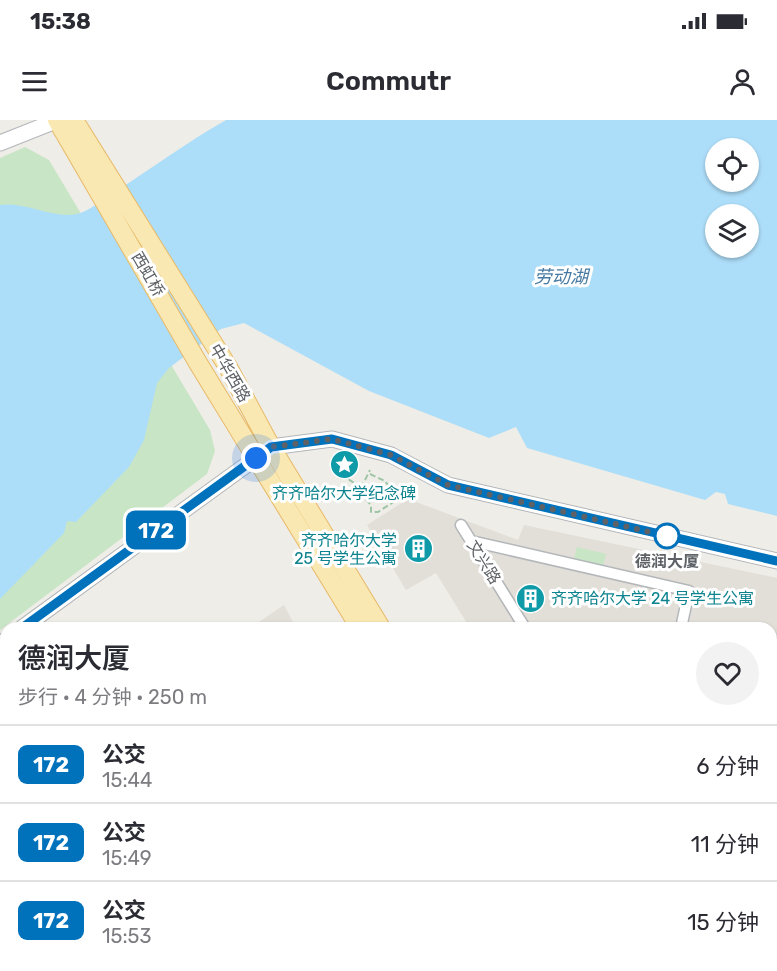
<!DOCTYPE html>
<html lang="zh">
<meta charset="utf-8">
<style>
body{margin:0;font-family:Rubik,"Noto Sans SC",sans-serif;background:#f2f2f3;color:#2b2b33;height:100vh;display:flex;flex-direction:column;font-size:22px;white-space:nowrap}
*{box-sizing:border-box;margin:0}
p{font-size:20px;color:#7c7c81}
.icon{flex:none;width:33px;height:33px;fill:none;stroke:currentColor;stroke-width:2;stroke-linecap:round;stroke-linejoin:round}
.map{position:relative;flex:1;overflow:hidden}
.panel{position:absolute;left:0px;top:502px;width:777px;height:350px;display:flex;flex-direction:column;background:#fff;border-radius:18px 18px 0 0;box-shadow:0 2px 4px #0004}
.panel>*{flex:none}
.badge{padding:0 12px;border-radius:9px;font-size:21px;line-height:39px}
.buttons{position:absolute;left:705px;top:18px;display:grid;gap:12px}
.buttons a{display:grid;place-items:center;width:54px;height:54px;border-radius:50%;background:#fff;box-shadow:0 2px 4px #0004;font-size:30px}
.you{position:absolute;width:30px;height:30px;margin:-15px;border:4px solid #fff;border-radius:50%;background:#1a73e8;box-shadow:0 0 0 9px #1a73e833}
.map>.badge{position:absolute;translate:-50% -50%;box-shadow:0 0 0 3px #fff}
.round{display:grid;place-items:center;flex:none;width:63px;height:63px;border-radius:32px;background:#f2f2f3}
.headline{display:flex;align-items:center;justify-content:space-between;height:102px;padding:0 18px}
h1{font-size:28px;font-weight:600;line-height:45px}
ul{padding:0;list-style:none}
li{display:flex;align-items:center;gap:18px;height:78px;padding:0 18px;border-top:2px solid #e1e1e2}
li div{flex:1}
li b{display:block;font-size:22px}
li em{font-style:normal}
li .badge{min-width:66px;font-weight:700;text-align:center}
.status{display:flex;justify-content:space-between;align-items:center;height:42px;padding:0 30px;background:#fff;direction:ltr}
.status svg{height:16px;fill:currentColor}
header{display:flex;justify-content:space-between;align-items:center;height:78px;padding:0 18px;background:#fff;font-size:27px;font-weight:600}
.map>svg:first-child{display:block}
.education{fill:#e2ded8}
.green{fill:#c8e5c6}
.water{fill:#addef9;fill-rule:evenodd}
.lines{fill:none;stroke-linecap:round;stroke-linejoin:round}
.street-casing{stroke:#b4b7ba;stroke-width:13}
.secondary-casing{stroke:#b3b6ba;stroke-width:17}
.primary-casing{stroke:#e7b968;stroke-width:20}
.path{stroke:#9fc5a7;stroke-width:2;stroke-dasharray:6 3;stroke-linecap:butt}
.street{stroke:#fff;stroke-width:10}
.secondary{stroke:#fff;stroke-width:15}
.primary{stroke:#f9e8b2;stroke-width:18}
.line-casing{stroke:#fff;stroke-width:14}
.line{stroke:#0072bc;stroke-width:9}
.walk{stroke:#5e6266;stroke-width:6;stroke-dasharray:0 10.8}
.stop-dot{fill:#fff;stroke:#0072bc;stroke-width:3}
.labels{text-anchor:middle;dominant-baseline:central;stroke-width:6;stroke-linejoin:round;paint-order:stroke}
.street-label{font-size:16px;fill:#5e6266;stroke:#fff}
.culture-label{font-size:16px;fill:#0d838f;stroke:#fff}
.stop-label{font-size:16px;font-weight:bold;fill:#5e6266;stroke:#fff}
.water-label{font-size:18px;font-style:italic;fill:#477aa2;stroke:#fff}
</style>
<div class="status"><b>15:38</b><svg viewBox="0 0 49 12"><path d="M0 12V9h3v3zM5 12V6h3v6zM10 12V3h3v9zM15 12V0h3v12zM26 1h20v11H26zM47 4h2v5h-2z"/></svg></div>
<header><svg class="icon" aria-label="menu" viewBox="0 0 24 24"><path d="M4 6h16M4 12h16M4 18h16"/></svg>Commutr<svg class="icon" aria-label="person" viewBox="0 0 24 24"><circle cx="12" cy="8" r="4"/><path d="M4 21q1-7 8-7t8 7"/></svg></header>
<div class="map">
<svg width="777" height="851" viewBox="0 0 777 851">
<rect width="100%" height="100%" fill="#efede7"/>
<!-- education -->
<path class="education" d="M408,379l110,41 6,-15 253,53v393h-139l-3,-5h136v-338h-301l-34,-55 -30,17 -39,-65z
M284,485l12,23h-46z
M172,846h324l3,5h-335z"/>
<!-- green -->
<path class="green" d="M25,27l24,13 161,270 5,21 -8,23 -207,156v-472z
M577,427l29,7 -4,16 -29,-8z"/>
<!-- water -->
<path class="water" d="M226,0h551v396l-49,-12 -3,-10 -9,-2 -11,8 -178,-52 -11,-21 -27,11 -120,-47 -125,-68 -23,6 -52,39 -12,15 -13,57 -15,27 -53,55 -9,-1 -3,12 -64,66v-394c26,-4 52,14 77,9 13,-3 26,-15 36,-21 38,-24 74,-51 113,-73zM716,28h32v34h-32zM716,94h32v34h-32z"/>
<g class="lines">
<defs>
<path id="street" d="M461,405l64,103
M471,421l218,50 -8,37
M771,545l6,2
M771,564l6,-3
M0,587l6,8
M771,613l6,-4
M771,663l6,11
M0,690l4,5 -4,19
M771,745l6,-4
M0,787l6,8
M771,841l6,-4
M46,846l4,5
M657,846l3,5
M743,846l3,5
M153,851l8,-5
M754,851l8,-5"/>
<path id="secondary" d="M0,23l58,-23
M22,508l249,-181 61,-8 59,16 57,30 329,76
M0,524l6,-4"/>
<path id="primary" d="M57,0l141,243 162,265
M74,0l154,247 43,80 110,181
M565,846l3,5
M587,846l3,5"/>
</defs>
<!-- street casing -->
<use href="#street" class="street-casing"/>
<!-- secondary casing -->
<use href="#secondary" class="secondary-casing"/>
<!-- primary casing -->
<use href="#primary" class="primary-casing"/>
<!-- path -->
<path class="path" d="M351,342l-3,17c14,8 13,16 23,26v7h7l17,-11v-6l16,-1
M370,354l15,7 10,14
M361,368l9,-18"/>
<!-- street -->
<use href="#street" class="street"/>
<!-- secondary -->
<use href="#secondary" class="secondary"/>
<!-- primary -->
<use href="#primary" class="primary"/>
</g>
<g class="lines">
<defs>
<path id="line" d="M22,508l249,-181 61,-8 59,16 57,30 329,76"/>
</defs>
<!-- line casing -->
<use href="#line" class="line-casing"/>
<!-- line -->
<use href="#line" class="line"/>
<!-- walk -->
<path class="walk" d="M256,338l15,-11 61,-8 59,16 57,30 219,51"/>
</g>
<!-- icons -->
<defs>
<symbol id="sight-disc" viewBox="-11 -11 22 22"><circle r="9.5" fill="#0f9aa8" stroke="#fff"/><path d="M0-6L1.8-2.2L6-1.7L2.9 1.2L3.7 5.4L0 3.3L-3.7 5.4L-2.9 1.2L-6-1.7L-1.8-2.2Z" fill="#fff"/></symbol>
<symbol id="building-disc" viewBox="-11 -11 22 22"><circle r="9.5" fill="#0f9aa8" stroke="#fff"/><path d="M-4-6H4V6H1V3H-1V6H-4ZM-2.5-4.3h1.7v1.8h-1.7ZM.8-4.3h1.7v1.8H.8ZM-2.5-1h1.7V.8h-1.7ZM.8-1h1.7V.8H.8Z" fill="#fff"/></symbol>
</defs>
<g fill-rule="evenodd">
<use href="#sight-disc" x="328" y="328" width="33" height="33"/>
<use href="#building-disc" x="402" y="412" width="33" height="33"/>
<use href="#building-disc" x="514" y="462" width="33" height="33"/>
</g>
<!-- markers -->
<circle class="stop-dot" cx="667" cy="416" r="12"/>
<g class="labels">
<!-- street labels -->
<g class="street-label">
<text transform="translate(148 154) rotate(60)">西虹桥</text>
<text transform="translate(230 253) rotate(60)">中华西路</text>
<text transform="translate(484 442) rotate(58)">文兴路</text>
</g>
<!-- culture labels -->
<g class="culture-label">
<text x="344" y="373">齐齐哈尔大学纪念碑</text>
<text x="397" y="420" text-anchor="end">齐齐哈尔大学<tspan x="397" dy="18">25 号学生公寓</tspan></text>
<text x="551" y="478" text-anchor="start">齐齐哈尔大学 24 号学生公寓</text>
</g>
<!-- stop labels -->
<g class="stop-label">
<text x="667" y="441">德润大厦</text>
</g>
<!-- water labels -->
<g class="water-label">
<text x="561" y="157">劳动湖</text>
</g>
</g>
</svg>
<div class="buttons">
<a><svg class="icon" aria-label="locate" viewBox="0 0 24 24"><circle cx="12" cy="12" r="6"/><path d="M12 2v4M12 18v4M2 12h4M18 12h4"/></svg></a>
<a><svg class="icon" aria-label="layers" viewBox="0 0 24 24"><path d="M12 4l9 5-9 5-9-5zM3 14l9 5 9-5"/></svg></a>
</div>
<div class="you" style="left:256px;top:338px"></div>
<b class="badge" style="left:156px;top:410px;background:#0072bc;color:#fff">172</b>
<section class="panel">
<div class="headline"><div><h1>德润大厦</h1><p>步行 · 4 分钟 · 250 m</p></div><a class="round"><svg class="icon" aria-label="heart" viewBox="0 0 24 24"><path d="M12 20l-8-8c-3-5 5-10 8-4 3-6 11-1 8 4z"/></svg></a></div>
<ul>
<li><span class="badge" style="background:#0072bc;color:#fff">172</span><div><b>公交</b><p>15:44</p></div><em>6 分钟</em></li>
<li><span class="badge" style="background:#0072bc;color:#fff">172</span><div><b>公交</b><p>15:49</p></div><em>11 分钟</em></li>
<li><span class="badge" style="background:#0072bc;color:#fff">172</span><div><b>公交</b><p>15:53</p></div><em>15 分钟</em></li>
</ul>
</section>
</div>
